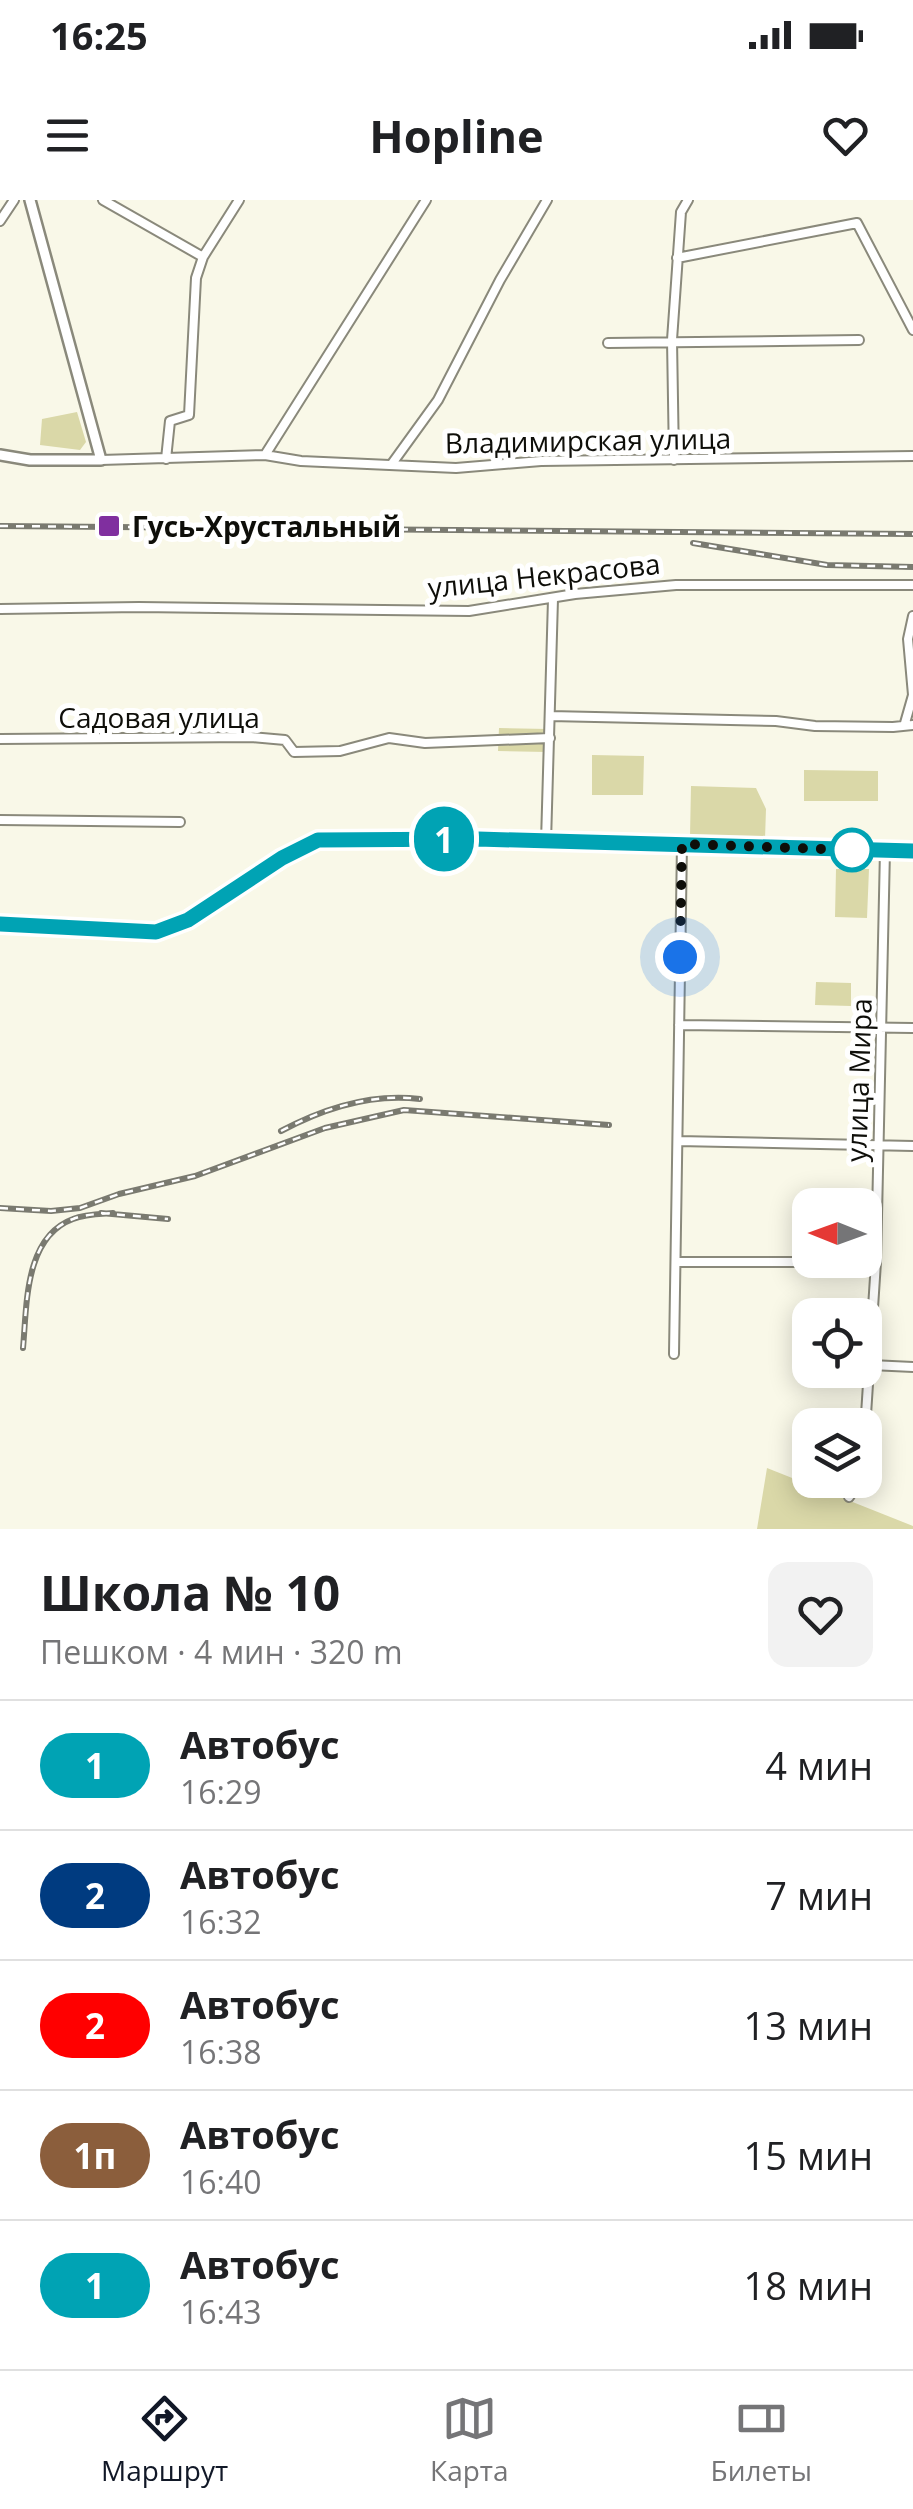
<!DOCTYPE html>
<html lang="ru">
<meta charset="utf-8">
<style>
body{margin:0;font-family:"Open Sans",sans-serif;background:#f2f2f2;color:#202124;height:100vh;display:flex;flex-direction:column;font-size:38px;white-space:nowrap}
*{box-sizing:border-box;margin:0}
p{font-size:32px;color:#757577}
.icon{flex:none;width:55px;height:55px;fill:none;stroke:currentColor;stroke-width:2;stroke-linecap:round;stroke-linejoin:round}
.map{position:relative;height:1329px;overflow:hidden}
.drawer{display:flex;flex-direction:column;background:#fff;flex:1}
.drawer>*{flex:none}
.badge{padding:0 20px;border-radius:32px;font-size:35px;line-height:65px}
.needle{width:65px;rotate:271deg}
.controls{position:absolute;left:792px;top:988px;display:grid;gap:20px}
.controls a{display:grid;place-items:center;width:90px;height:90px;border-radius:20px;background:#fff;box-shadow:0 5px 25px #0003;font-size:50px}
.you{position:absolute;width:50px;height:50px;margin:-25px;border:8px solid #fff;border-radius:50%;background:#1a73e8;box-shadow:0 0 0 15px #1a73e833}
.map>.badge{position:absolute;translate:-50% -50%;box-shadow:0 0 0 5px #fff}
.round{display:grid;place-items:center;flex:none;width:105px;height:105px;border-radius:20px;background:#f2f2f2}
.headline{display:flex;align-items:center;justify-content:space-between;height:170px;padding:0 40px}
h1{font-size:48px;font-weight:700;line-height:75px}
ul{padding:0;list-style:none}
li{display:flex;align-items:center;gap:30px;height:130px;padding:0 40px;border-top:2px solid #e0e0e0}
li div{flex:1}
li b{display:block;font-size:38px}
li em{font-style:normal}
li .badge{min-width:110px;font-weight:700;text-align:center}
.status{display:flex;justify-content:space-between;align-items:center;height:70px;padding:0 50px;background:#fff;direction:ltr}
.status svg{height:28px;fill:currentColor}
header{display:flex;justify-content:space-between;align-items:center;height:130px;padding:0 40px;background:#fff;font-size:45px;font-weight:700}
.tabs{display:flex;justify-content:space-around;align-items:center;height:140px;border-top:2px solid #e0e0e0;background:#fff;font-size:28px;color:#757577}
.tabs a{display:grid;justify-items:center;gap:5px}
.tabs .selected{color:#111827}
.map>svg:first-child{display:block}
.green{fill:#dad8a8}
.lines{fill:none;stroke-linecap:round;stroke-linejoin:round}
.minor-casing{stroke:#8a897b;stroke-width:12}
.major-casing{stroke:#8a897b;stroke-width:14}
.minor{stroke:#fff;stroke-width:8}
.major{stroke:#fff;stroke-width:9}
.rail-casing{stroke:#7a7a70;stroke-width:6}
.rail{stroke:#fff;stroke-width:2.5;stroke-dasharray:8;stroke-linecap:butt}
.line-casing{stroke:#fff;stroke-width:22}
.line{stroke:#00a3b4;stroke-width:15}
.walk{stroke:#0e0e09;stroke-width:10;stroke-dasharray:0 18}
.poi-dot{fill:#802f9f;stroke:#fff;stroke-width:4}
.stop-dot{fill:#fff;stroke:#00a3b4;stroke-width:5}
.labels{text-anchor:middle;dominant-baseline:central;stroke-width:10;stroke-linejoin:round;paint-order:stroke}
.street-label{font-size:28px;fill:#0e0e09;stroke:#fff}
.poi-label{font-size:28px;font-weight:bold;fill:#0e0e09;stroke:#fff;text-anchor:start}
</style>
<div class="status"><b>16:25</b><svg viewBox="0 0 49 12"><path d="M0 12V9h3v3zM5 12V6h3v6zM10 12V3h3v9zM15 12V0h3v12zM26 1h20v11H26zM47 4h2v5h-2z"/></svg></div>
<header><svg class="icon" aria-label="menu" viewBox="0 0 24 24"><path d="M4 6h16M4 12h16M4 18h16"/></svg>Hopline<svg class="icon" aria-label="heart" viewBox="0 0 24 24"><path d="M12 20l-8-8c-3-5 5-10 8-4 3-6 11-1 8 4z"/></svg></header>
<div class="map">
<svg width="913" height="1329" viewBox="0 0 913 1329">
<rect width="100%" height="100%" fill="#f9f8e8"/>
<!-- green -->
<path class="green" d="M77,212l9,30 -6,8 -40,-5 2,-26z
M499,528l49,1 -1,23 -49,-1z
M592,555l52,1 -1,39h-51z
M804,570l74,1v30h-74z
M691,586l65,2 10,21 -1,30 -75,-3z
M836,669h33l-2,49 -32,-1z
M816,782l35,1v23l-36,-1z
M767,1268l146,58v3h-156z"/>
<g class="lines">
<defs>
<path id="minor" d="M103,0l100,57
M0,21l14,-21
M677,58l180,-35 56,107
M608,143l251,-3
M265,255l36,6 155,7 85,-7 372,-5
M166,259l4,-38 19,-6 7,-137 7,-21 36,-57
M101,260l164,-5 161,-255
M674,260l-2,-120 9,-128 7,-12
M391,265l47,-65 62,-120 47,-80
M0,409l139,-2 330,4 106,-17 101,-9h237
M550,516l226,5 39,5 78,1 20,-2
M905,523l8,-28 -5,-56 5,-23
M0,539l251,-2 34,3 9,12 46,-1 49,-13 36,5 125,-5
M0,620l180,2
M546,642l7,-243
M679,825l234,3
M678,941l235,5
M676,1062h200
M674,1154l8,-510
M871,1165l42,2
M865,1230l11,-168 9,-412
M849,1297l11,-17"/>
<path id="major" d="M0,255l30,5h71l-71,-260
M0,724l156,8 32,-11 94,-63 36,-18 159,-1 436,12"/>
</defs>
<!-- minor casing -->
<use href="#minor" class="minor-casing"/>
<!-- major casing -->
<use href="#major" class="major-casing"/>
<!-- minor -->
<use href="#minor" class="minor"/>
<!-- major -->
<use href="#major" class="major"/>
<defs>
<path id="rail" d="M0,326l913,8
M693,343l134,22 86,2
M281,931c43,-23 91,-38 139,-32
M0,1008l51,3 29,-3 39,-14 76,-18 130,-48 79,-18 205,15
M101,1013l67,6
M23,1148c4,-42 1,-111 50,-129 12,-5 27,-5 40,-6"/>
</defs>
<!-- rail casing -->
<use href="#rail" class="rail-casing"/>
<!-- rail -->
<use href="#rail" class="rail"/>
</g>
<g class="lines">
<defs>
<path id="line" d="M0,724l156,8 32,-12 94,-62 36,-18 160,-1 435,12"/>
</defs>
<!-- line casing -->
<use href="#line" class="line-casing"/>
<!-- line -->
<use href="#line" class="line"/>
<!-- walk -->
<path class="walk" d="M680,757l2,-113 170,6"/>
</g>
<!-- markers -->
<rect class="poi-dot" x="97" y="314" width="24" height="24" rx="5"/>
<circle class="stop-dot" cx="852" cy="650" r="20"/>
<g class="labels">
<!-- street labels -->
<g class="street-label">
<text transform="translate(588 240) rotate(-1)">Владимирская улица</text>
<text transform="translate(544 375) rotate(-6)">улица Некрасова</text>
<text x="159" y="517">Садовая улица</text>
<text transform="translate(858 880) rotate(-88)">улица Мира</text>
</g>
<!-- poi labels -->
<g class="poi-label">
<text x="132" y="326">Гусь-Хрустальный</text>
</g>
</g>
</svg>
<div class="controls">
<a><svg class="needle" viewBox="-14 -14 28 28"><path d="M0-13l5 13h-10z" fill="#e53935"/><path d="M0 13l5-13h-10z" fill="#757577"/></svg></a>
<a><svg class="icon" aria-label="locate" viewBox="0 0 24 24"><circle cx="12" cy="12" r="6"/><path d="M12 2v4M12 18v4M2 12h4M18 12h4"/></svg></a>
<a><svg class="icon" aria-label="layers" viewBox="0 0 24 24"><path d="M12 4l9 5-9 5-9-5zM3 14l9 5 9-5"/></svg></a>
</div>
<div class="you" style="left:680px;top:757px"></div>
<b class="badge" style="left:444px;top:639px;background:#00a3b4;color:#fff">1</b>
</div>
<section class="drawer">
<div class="headline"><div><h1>Школа № 10</h1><p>Пешком · 4 мин · 320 m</p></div><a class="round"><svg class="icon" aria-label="heart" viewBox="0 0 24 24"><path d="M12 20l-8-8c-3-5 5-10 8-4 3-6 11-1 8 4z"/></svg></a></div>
<ul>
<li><span class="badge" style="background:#00a3b4;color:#fff">1</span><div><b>Автобус</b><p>16:29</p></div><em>4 мин</em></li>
<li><span class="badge" style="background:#003b80;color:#fff">2</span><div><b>Автобус</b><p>16:32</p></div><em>7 мин</em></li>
<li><span class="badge" style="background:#f00;color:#fff">2</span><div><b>Автобус</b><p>16:38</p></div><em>13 мин</em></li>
<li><span class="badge" style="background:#8b5e3c;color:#fff">1п</span><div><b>Автобус</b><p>16:40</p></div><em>15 мин</em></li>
<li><span class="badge" style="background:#00a3b4;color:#fff">1</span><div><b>Автобус</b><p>16:43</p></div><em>18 мин</em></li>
</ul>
</section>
<nav class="tabs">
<a class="selected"><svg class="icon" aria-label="directions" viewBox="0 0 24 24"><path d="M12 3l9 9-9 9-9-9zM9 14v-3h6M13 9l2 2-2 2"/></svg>Маршрут</a>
<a><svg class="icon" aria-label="map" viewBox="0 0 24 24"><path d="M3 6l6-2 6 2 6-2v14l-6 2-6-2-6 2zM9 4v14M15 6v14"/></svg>Карта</a>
<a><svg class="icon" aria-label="tickets" viewBox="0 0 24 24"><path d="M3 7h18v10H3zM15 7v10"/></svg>Билеты</a>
</nav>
